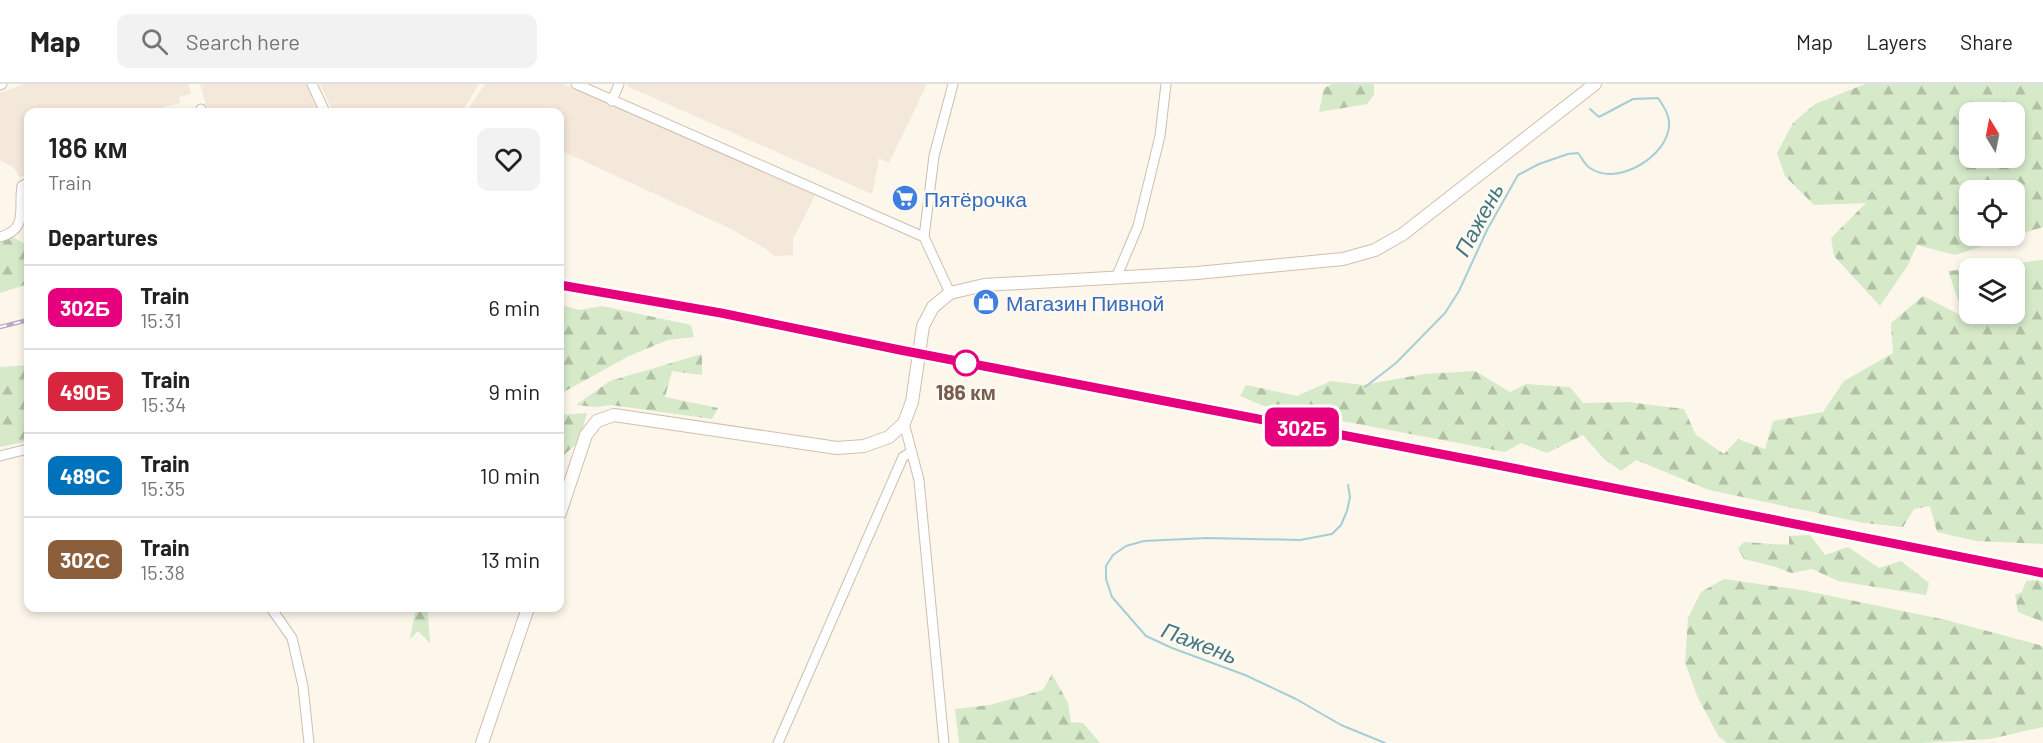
<!DOCTYPE html>
<meta charset="utf-8">
<style>
body{margin:0;font-family:Barlow,sans-serif;background:#f2f2f2;color:#222;height:100vh;display:flex;flex-direction:column;font-size:22px;white-space:nowrap}
*{box-sizing:border-box;margin:0}
p{font-size:20px;color:#767676}
.icon{flex:none;width:33px;height:33px;fill:none;stroke:currentColor;stroke-width:2;stroke-linecap:round;stroke-linejoin:round}
.map{position:relative;flex:1;overflow:hidden}
.panel{position:absolute;left:24px;top:24px;width:540px;height:504px;display:flex;flex-direction:column;background:#fff;border-radius:12px;box-shadow:0 3px 9px #0003}
.panel>*{flex:none}
.badge{padding:0 12px;border-radius:9px;font-size:21px;line-height:39px}
.needle{width:39px;rotate:350deg}
.tools{position:absolute;left:1959px;top:18px;display:grid;gap:12px}
.tools a{display:grid;place-items:center;width:66px;height:66px;border-radius:12px;background:#fff;box-shadow:0 3px 9px #0003;font-size:30px}
.map>.badge{position:absolute;translate:-50% -50%;box-shadow:0 0 0 3px #fff}
h2{padding:0 24px;font-size:22px;line-height:54px}
.round{display:grid;place-items:center;flex:none;width:63px;height:63px;border-radius:12px;background:#f2f2f2}
.summary{display:flex;align-items:center;justify-content:space-between;height:102px;padding:0 24px}
h1{font-size:28px;font-weight:600;line-height:45px}
ul{padding:0;list-style:none}
li{display:flex;align-items:center;gap:18px;height:84px;padding:0 24px;border-top:2px solid #e0e0e0}
li div{flex:1}
li b{display:block;font-size:22px}
li em{font-style:normal}
li .badge{min-width:66px;font-weight:700;text-align:center}
header{display:flex;align-items:center;gap:36px;box-sizing:border-box;height:84px;padding:0 30px;background:#fff;border-bottom:2px solid #e0e0e0}
header strong{font-size:28px}
nav{display:flex;gap:33px;margin-inline-start:auto;font-size:21px}
.search{width:420px;height:54px;background:#f2f2f2;display:flex;align-items:center;gap:15px;box-sizing:border-box;padding:0 21px;border-radius:12px;color:#767676;font-size:22px}
.map>svg:first-child{display:block}
.residential{fill:#f3e8da}
.forest{fill:url(#forest-firs);fill-rule:evenodd}
.lines{fill:none;stroke-linecap:round;stroke-linejoin:round}
.stream{stroke:#a6ced7;stroke-width:2}
.street-casing{stroke:#cebeb0;stroke-width:11}
.secondary-casing{stroke:#d1bfae;stroke-width:14}
.street{stroke:#fff;stroke-width:9}
.secondary{stroke:#fff;stroke-width:12}
.rail-casing{stroke:#b9a8c7;stroke-width:4.5}
.rail{stroke:#fefaf2;stroke-width:2;stroke-dasharray:7;stroke-linecap:butt}
.line-casing{stroke:#fff;stroke-width:14}
.line{stroke:#e6007e;stroke-width:9}
.stop-dot{fill:#fff;stroke:#e6007e;stroke-width:3}
.labels{text-anchor:middle;dominant-baseline:central;stroke-width:5;stroke-linejoin:round;paint-order:stroke}
.shop-label{font-size:21px;fill:#366cbe;stroke:#fefaf2;text-anchor:start}
.stop-label{font-size:21px;font-weight:bold;fill:#775e4e;stroke:#fefaf2}
.water-label{font-size:22px;font-style:italic;fill:#457782;stroke:#fefaf2}
</style>
<header>
<strong>Map</strong>
<div class="search"><svg class="icon" aria-label="search" viewBox="0 0 24 24"><circle cx="10" cy="10" r="6"/><path d="M15 15l6 6"/></svg>Search here</div>
<nav><a>Map</a><a>Layers</a><a>Share</a></nav>
</header>
<div class="map">
<svg width="2043" height="659" viewBox="0 0 2043 659">
<defs>
<pattern id="forest-firs" width="22" height="20" patternUnits="userSpaceOnUse" patternTransform="scale(1.5)"><rect width="22" height="20" fill="#d6eac9"/><path d="M5 1l3.5 6h-7zM16 11l3.5 6h-7z" fill="#b2c1a5"/></pattern>
</defs>
<rect width="100%" height="100%" fill="#fcf6eb"/>
<!-- residential -->
<path class="residential" d="M25,0h163l3,10 -12,3 1,6 -24,6v3h-128v63l-8,2 -7,-10 -13,-7v-67z
M200,0h108l14,28h-114z
M320,0h159l-14,23 -7,5h-12l-9,-4 -10,4h-94z
M485,0h78l253,110 -23,45v16l-19,1 -8,-7 -35,-20 -171,-79v-38h-64l-4,-2 -2,2h-14l-8,-3z
M628,0h299l-38,79 -10,-5 -7,36 -245,-108z"/>
<!-- forest -->
<path class="forest" d="M1332,0h42v11l-7,9 -48,8 5,-24z
M1865,0h178v143l-88,28 -38,-10 -9,20 -28,41 -46,-50 -3,-18 35,-35 -52,2 -29,-29 -8,-23 16,-30 22,-19zM1970,28h44v46h-44zM1970,106h44v46h-44z
M10,151l18,11v38l-28,9v-56z
M2043,176v284l-67,-3 -39,-9 -7,-26 -16,3 -11,18 -39,-4 -155,-33 -73,-30 -15,11 -17,-12 -21,-24 -36,18 -26,-10 -16,9 -241,-46 -24,-10 6,-11 51,11 34,-15 32,4 61,-11 51,-3 35,21 16,-8 44,3 13,16 45,-1 56,7 12,26 28,19 14,-15 27,10 8,-28 50,-9 21,-31 49,-28 -2,-30 32,-27 41,21 -16,-46 21,-2 1,45h44v-46h-37z
M560,221l20,5 22,-4 89,19 3,12 -26,3 -39,16 -69,38z
M702,270v21l-30,-4 -7,26 53,11 -6,11 -101,-14 -16,2 -19,-2 34,-24z
M28,281v76l-28,6v-80z
M587,329l-8,29 -19,16v-43z
M1810,451l15,20 23,-8 31,21 22,-7 28,22 -3,12 -88,-14 -26,-12 -21,4 -15,-6 -32,-8 -6,-11 6,-6 45,3v-9z
M1724,495l78,11 144,30 97,26v81l-53,12 -69,4h-194l-8,-6 -21,-39 -13,-35 3,-45 13,-26z
M2038,496l5,3v39l-25,-10 -3,-17 7,-3 4,-11z
M416,524h16l-4,6 2,29 -12,-12 -8,8z
M1052,590l16,29 3,19 12,1 17,20h-141l-4,-34 35,-4 53,-15z"/>
<g class="lines">
<!-- stream -->
<path class="stream" d="M1365,303l31,-24 49,-50 14,-22 28,-61 31,-55 21,-11 29,-10 10,-1c4,5 7,12 12,15 25,18 71,-8 78,-36 4,-13 -3,-24 -10,-34l-25,1 -34,18 -9,-8
M1348,401l2,12 -3,14 -6,14 -9,9 -32,6 -93,-2 -63,3 -18,5 -13,9 -7,11v13l6,18 34,39 26,12 73,27 51,24 45,26 44,18"/>
<defs>
<path id="street" d="M312,0l13,28
M576,0l348,153 26,56
M0,1l2,-1
M612,17l7,-17
M201,25l1,3
M0,153c29,-8 18,-28 22,-51l6,-3
M924,153l10,-81 19,-72
M1116,194l22,-52 22,-90 6,-52
M904,339l15,57 25,263
M0,372l28,-7
M271,524l21,30 11,48 6,57
M778,659l125,-286 8,-5"/>
<path id="secondary" d="M560,429l26,-78 11,-14 17,-6 223,33 27,-2 25,-9 15,-14 8,-21 11,-76 10,-19 17,-14 34,-8 213,-12 146,-14 32,-9 28,-16 192,-150
M482,659l46,-135"/>
</defs>
<!-- street casing -->
<use href="#street" class="street-casing"/>
<!-- secondary casing -->
<use href="#secondary" class="secondary-casing"/>
<!-- street -->
<use href="#street" class="street"/>
<!-- secondary -->
<use href="#secondary" class="secondary"/>
<defs>
<path id="rail" d="M560,201l161,28 199,41 1123,219
M0,243l28,-7"/>
</defs>
<!-- rail casing -->
<use href="#rail" class="rail-casing"/>
<!-- rail -->
<use href="#rail" class="rail"/>
</g>
<g class="lines">
<defs>
<path id="line" d="M560,201l161,28 179,37 577,111 566,112"/>
</defs>
<!-- line casing -->
<use href="#line" class="line-casing"/>
<!-- line -->
<use href="#line" class="line"/>
</g>
<!-- icons -->
<defs>
<symbol id="supermarket-disc" viewBox="-11 -11 22 22"><circle r="9.5" fill="#3f7fe0" stroke="#fefaf2"/><path d="M-6-5.5h2.5l.6 2H6L4.5 2H-2.5L-4.4-4H-6ZM-1.5 3.2a1.3 1.3 0 1 0 .1 0ZM3 3.2a1.3 1.3 0 1 0 .1 0Z" fill="#fff"/></symbol>
<symbol id="shop-disc" viewBox="-11 -11 22 22"><circle r="9.5" fill="#3f7fe0" stroke="#fefaf2"/><path d="M-5-2.5h2.3a2.7 3.5 0 0 1 5.4 0H5L5.5 6h-11ZM-1.5-2.5h3a1.5 2.3 0 0 0-3 0Z" fill="#fff"/></symbol>
</defs>
<g fill-rule="evenodd">
<use href="#supermarket-disc" x="890" y="99" width="30" height="30"/>
<use href="#shop-disc" x="971" y="203" width="30" height="30"/>
</g>
<!-- markers -->
<circle class="stop-dot" cx="966" cy="279" r="12"/>
<g class="labels">
<!-- shop labels -->
<g class="shop-label">
<text x="924" y="114">Пятёрочка</text>
<text x="1006" y="218">Магазин Пивной</text>
</g>
<!-- stop labels -->
<g class="stop-label">
<text x="966" y="307">186 км</text>
</g>
<!-- water labels -->
<g class="water-label">
<text transform="translate(1478 135) rotate(-62)">Пажень</text>
<text transform="translate(1200 558) rotate(21)">Пажень</text>
</g>
</g>
</svg>
<div class="tools">
<a><svg class="needle" viewBox="-14 -14 28 28"><path d="M0-13l5 13h-10z" fill="#e53935"/><path d="M0 13l5-13h-10z" fill="#767676"/></svg></a>
<a><svg class="icon" aria-label="locate" viewBox="0 0 24 24"><circle cx="12" cy="12" r="6"/><path d="M12 2v4M12 18v4M2 12h4M18 12h4"/></svg></a>
<a><svg class="icon" aria-label="layers" viewBox="0 0 24 24"><path d="M12 4l9 5-9 5-9-5zM3 14l9 5 9-5"/></svg></a>
</div>
<b class="badge" style="left:1302px;top:343px;background:#e6007e;color:#fff">302Б</b>
<section class="panel">
<div class="summary"><div><h1>186 км</h1><p>Train</p></div><a class="round"><svg class="icon" aria-label="heart" viewBox="0 0 24 24"><path d="M12 20l-8-8c-3-5 5-10 8-4 3-6 11-1 8 4z"/></svg></a></div>
<h2>Departures</h2>
<ul>
<li><span class="badge" style="background:#e6007e;color:#fff">302Б</span><div><b>Train</b><p>15:31</p></div><em>6 min</em></li>
<li><span class="badge" style="background:#d7263d;color:#fff">490Б</span><div><b>Train</b><p>15:34</p></div><em>9 min</em></li>
<li><span class="badge" style="background:#0072bc;color:#fff">489С</span><div><b>Train</b><p>15:35</p></div><em>10 min</em></li>
<li><span class="badge" style="background:#8b5e3c;color:#fff">302С</span><div><b>Train</b><p>15:38</p></div><em>13 min</em></li>
</ul>
</section>
</div>
